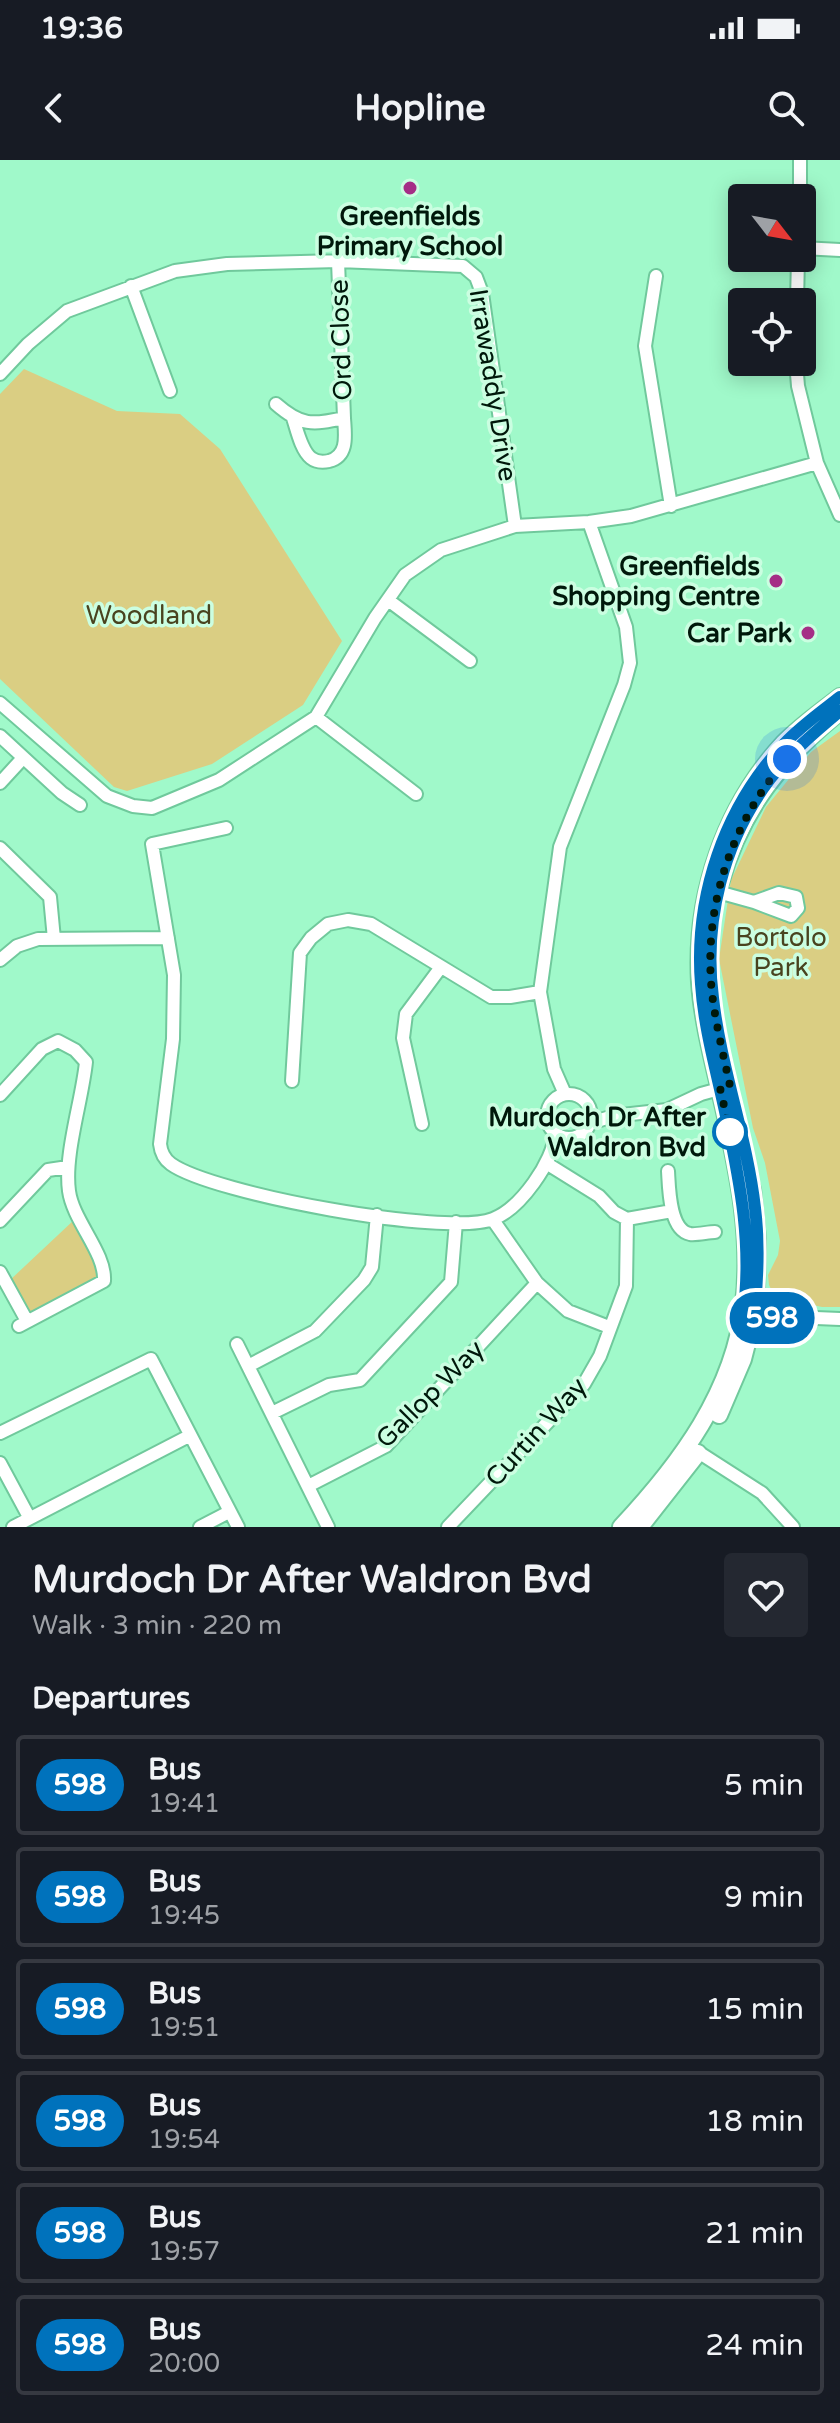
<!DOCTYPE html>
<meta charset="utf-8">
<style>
body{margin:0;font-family:"Varela Round",sans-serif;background:#242831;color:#f1f3f6;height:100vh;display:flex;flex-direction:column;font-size:30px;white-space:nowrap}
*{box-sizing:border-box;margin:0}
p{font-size:26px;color:#9ea1a6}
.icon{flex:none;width:44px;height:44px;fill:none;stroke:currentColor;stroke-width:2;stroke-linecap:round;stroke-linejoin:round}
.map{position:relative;height:1367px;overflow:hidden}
.drawer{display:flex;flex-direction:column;background:#171b24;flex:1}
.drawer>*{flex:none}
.badge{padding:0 16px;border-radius:26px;font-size:28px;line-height:52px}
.needle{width:52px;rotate:121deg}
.fabs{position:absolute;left:728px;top:24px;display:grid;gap:16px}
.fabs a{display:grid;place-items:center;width:88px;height:88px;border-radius:8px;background:#171b24;box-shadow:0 4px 20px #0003;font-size:40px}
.you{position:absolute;width:40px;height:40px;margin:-20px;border:6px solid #fff;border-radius:50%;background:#1a73e8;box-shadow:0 0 0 12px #1a73e833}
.map>.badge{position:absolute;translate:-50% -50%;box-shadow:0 0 0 4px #fff}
h2{padding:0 32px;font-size:30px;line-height:72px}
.round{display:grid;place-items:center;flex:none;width:84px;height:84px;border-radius:8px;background:#242831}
.summary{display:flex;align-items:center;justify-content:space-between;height:136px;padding:0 32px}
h1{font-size:38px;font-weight:700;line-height:60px}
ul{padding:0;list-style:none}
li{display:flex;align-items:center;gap:24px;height:100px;margin:0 16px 12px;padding:0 16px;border:4px solid #363941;border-radius:8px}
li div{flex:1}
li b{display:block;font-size:30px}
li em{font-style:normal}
li .badge{min-width:88px;font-weight:700;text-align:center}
.status{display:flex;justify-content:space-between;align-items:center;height:56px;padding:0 40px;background:#171b24;direction:ltr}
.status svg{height:22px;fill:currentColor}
header{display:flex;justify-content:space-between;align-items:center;height:104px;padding:0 32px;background:#171b24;font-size:36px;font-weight:700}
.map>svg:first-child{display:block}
.green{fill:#dace83}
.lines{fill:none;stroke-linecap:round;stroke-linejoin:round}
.minor-casing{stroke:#70c99c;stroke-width:16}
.major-casing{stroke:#70c99c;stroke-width:20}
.minor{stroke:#fff;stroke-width:12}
.major{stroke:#fff;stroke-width:16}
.line-casing{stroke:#fff;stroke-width:18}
.line{stroke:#0072bc;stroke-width:12}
.walk{stroke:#00180b;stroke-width:8;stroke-dasharray:0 14.4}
.poi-dot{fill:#a52e86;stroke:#cbfee1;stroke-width:3}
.stop-dot{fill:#fff;stroke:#0072bc;stroke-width:4}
.labels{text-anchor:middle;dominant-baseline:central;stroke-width:7;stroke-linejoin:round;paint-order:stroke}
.poi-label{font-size:26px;font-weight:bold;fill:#00180b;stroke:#cbfee1;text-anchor:end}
.street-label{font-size:26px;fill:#00180b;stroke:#cbfee1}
.park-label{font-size:26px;fill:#49431f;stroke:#cbfee1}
.stop-label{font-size:26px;font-weight:bold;fill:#00180b;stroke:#cbfee1;text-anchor:end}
</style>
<div class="status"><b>19:36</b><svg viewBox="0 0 49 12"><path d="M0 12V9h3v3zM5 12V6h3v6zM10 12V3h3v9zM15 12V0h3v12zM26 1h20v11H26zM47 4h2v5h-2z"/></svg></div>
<header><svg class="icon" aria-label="back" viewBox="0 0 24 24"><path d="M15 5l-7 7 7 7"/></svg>Hopline<svg class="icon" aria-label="search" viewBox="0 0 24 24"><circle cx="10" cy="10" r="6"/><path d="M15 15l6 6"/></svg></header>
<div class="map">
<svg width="840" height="1367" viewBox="0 0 840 1367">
<rect width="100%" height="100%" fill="#a0f9ca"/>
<!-- green -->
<path class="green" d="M24,209l93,42 63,3 40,35 122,192 -39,64 -91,59 -85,27 -13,-4 -114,-108v-285z
M840,571v576h-18l-40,-9 -9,-5 -4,-8 -1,-10 10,-20 2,-14 -15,-78 -12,-35 -34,-169 12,-79 35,-73 45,-55z
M74,1060l27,51 -1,7 -72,38 -19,-35z"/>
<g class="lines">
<defs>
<path id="minor" d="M800,38v-38
M802,88l38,2
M656,116l-11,70 26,160
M131,126l39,105
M797,142l1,-44
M796,202l2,24 19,77 23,52
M0,214l28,-30 39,-33 108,-40 52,-7 111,-3 125,5 13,11 6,16 33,233
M276,244c25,22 36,21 68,14l-6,-157
M293,258c4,12 8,32 18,40 5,4 13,4 18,3 20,-5 16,-27 15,-43
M388,440l82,61
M0,543l107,93 26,10 19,2 67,-28 97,-63 59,-99 30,-43 36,-25 74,-24 74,-4 42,-6 186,-53
M316,557l100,77
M0,576l62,57 18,12
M0,623l23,-25
M226,668l-74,16 22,131 -1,64 -13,105c1,9 4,15 11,20 42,30 276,73 322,55 27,-10 61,-58 62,-85
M0,688l50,49 4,42
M718,732l36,10 25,-9 17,4 2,11 -7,8 -37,-14
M0,800l17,-14 21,-7 130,-1
M292,921l8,-128 11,-15 17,-14 20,-4 23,4 120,73h19l30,-5
M547 956a22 22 0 1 1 44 0a22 22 0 1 1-44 0Z
M565,934l-11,-25 -14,-77 20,-145 64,-162 6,-22 -4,-36 -37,-105
M0,935l42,-46 16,-8 17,9 11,12c-4,39 -22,92 -17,129 4,30 37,62 35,90l-85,45
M591,963l22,-7 54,-6 34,-16 29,-8
M422,964l-19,-86 3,-24 35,-47
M546,1003l53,33 15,16 13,7
M668,1011c1,16 1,59 22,63 7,1 18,-2 25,-2
M627,1059l45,-8
M493,1060l44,63 31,28 41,16
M0,1061l48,-51 20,-3
M0,1112l27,49
M744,1144l37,5 10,7
M744,1155l96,4
M237,1184l91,183
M248,1206l67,-35 49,-51 8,-13 5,-52
M272,1253l57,-28 31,-5 91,-98 5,-60
M0,1273l151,-74 87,168
M692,1288l70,45 31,34
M0,1303l29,54
M308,1326l78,-40 151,-163
M13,1367l176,-91
M200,1367l29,-15
M448,1367l136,-143 16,-28 26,-70 1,-67"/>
<path id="major" d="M720,723c21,-74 62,-125 120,-172
M752,1029l5,50 -1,50
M719,1255l24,-56 10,-39
M621,1367c59,-63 113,-135 123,-223 8,-66 -5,-128 -19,-192 -9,-42 -22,-87 -25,-130 -5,-87 25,-175 84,-239 17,-17 37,-31 56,-46
M640,1367l58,-74"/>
</defs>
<!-- minor casing -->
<use href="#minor" class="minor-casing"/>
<!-- major casing -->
<use href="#major" class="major-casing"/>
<!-- minor -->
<use href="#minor" class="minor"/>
<!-- major -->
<use href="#major" class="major"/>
</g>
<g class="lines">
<defs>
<path id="line" d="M840,537c-19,15 -39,29 -56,47 -60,64 -90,153 -83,240 3,45 16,89 25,132 14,66 27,131 17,199l37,3 11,-2 -10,-7 -26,-4c3,-32 4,-65 0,-97 -8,-71 -34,-139 -42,-210 -10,-76 10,-157 57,-219 20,-26 45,-47 70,-68"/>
</defs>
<!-- line casing -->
<use href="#line" class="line-casing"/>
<!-- line -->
<use href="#line" class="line"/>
<!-- walk -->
<path class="walk" d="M730,972l-10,-44 10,-2c-6,-28 -13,-57 -17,-85 -12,-87 16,-176 74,-242"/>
</g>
<!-- markers -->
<g class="poi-dot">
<circle cx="410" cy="28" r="8"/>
<circle cx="776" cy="421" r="8"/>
<circle cx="808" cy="473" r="8"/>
</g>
<circle class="stop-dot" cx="730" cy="972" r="16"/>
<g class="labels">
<!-- poi labels -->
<g class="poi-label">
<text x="410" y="56" text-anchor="middle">Greenfields<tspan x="410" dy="30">Primary School</tspan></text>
<text x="760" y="406">Greenfields<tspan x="760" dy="30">Shopping Centre</tspan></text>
<text x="792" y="473">Car Park</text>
</g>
<!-- street labels -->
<g class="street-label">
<text transform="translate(341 180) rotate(-92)">Ord Close</text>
<text transform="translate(493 225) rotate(81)">Irrawaddy Drive</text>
<text transform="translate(430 1234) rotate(-45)">Gallop Way</text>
<text transform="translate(536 1272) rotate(-48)">Curtin Way</text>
</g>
<!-- park labels -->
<g class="park-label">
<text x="149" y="455">Woodland</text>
<text x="781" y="777">Bortolo<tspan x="781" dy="30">Park</tspan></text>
</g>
<!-- stop labels -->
<g class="stop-label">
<text x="706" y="957">Murdoch Dr After<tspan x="706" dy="30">Waldron Bvd</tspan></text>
</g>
</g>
</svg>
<div class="fabs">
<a><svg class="needle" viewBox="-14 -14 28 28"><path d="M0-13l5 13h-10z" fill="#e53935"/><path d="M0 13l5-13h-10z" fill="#9ea1a6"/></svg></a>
<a><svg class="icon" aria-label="locate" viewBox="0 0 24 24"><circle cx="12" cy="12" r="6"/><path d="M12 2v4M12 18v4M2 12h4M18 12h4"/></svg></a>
</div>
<div class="you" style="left:787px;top:599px"></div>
<b class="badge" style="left:772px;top:1158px;background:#0072bc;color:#fff">598</b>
</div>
<section class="drawer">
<div class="summary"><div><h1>Murdoch Dr After Waldron Bvd</h1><p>Walk · 3 min · 220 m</p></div><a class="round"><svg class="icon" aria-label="heart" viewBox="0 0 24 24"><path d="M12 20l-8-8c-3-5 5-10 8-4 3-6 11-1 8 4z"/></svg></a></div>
<h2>Departures</h2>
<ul>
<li><span class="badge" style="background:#0072bc;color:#fff">598</span><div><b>Bus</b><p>19:41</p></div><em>5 min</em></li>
<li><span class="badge" style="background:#0072bc;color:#fff">598</span><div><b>Bus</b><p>19:45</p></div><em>9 min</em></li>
<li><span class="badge" style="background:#0072bc;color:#fff">598</span><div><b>Bus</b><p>19:51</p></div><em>15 min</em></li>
<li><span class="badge" style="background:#0072bc;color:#fff">598</span><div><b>Bus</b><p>19:54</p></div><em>18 min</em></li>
<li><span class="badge" style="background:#0072bc;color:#fff">598</span><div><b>Bus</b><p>19:57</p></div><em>21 min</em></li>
<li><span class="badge" style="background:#0072bc;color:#fff">598</span><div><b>Bus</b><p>20:00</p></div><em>24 min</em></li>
</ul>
</section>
